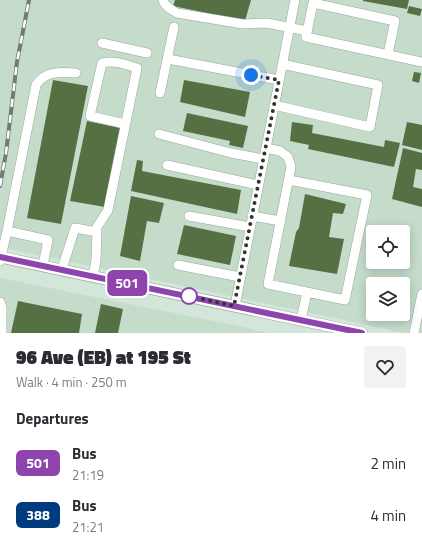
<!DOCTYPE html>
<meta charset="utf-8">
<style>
body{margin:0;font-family:"Titillium Web",sans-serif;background:#f2f2f3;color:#2b2b33;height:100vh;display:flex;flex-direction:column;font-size:15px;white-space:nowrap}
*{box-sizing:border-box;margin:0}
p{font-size:13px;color:#7c7c81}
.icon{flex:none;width:22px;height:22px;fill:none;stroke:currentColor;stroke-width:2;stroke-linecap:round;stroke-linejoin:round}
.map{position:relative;height:333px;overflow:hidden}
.panel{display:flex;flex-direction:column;background:#fff;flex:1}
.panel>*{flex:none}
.badge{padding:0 8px;border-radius:6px;font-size:14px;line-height:26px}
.controls{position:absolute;left:366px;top:225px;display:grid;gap:8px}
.controls a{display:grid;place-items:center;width:44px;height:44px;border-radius:4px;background:#fff;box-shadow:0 2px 10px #0003;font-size:20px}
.you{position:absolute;width:20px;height:20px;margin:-10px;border:3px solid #fff;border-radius:50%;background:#1a73e8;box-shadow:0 0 0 6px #1a73e833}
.map>.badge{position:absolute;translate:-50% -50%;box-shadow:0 0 0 2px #fff}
h2{padding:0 16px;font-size:15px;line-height:36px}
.round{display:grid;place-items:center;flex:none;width:42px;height:42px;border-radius:4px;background:#f2f2f3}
.overview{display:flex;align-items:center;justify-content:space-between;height:68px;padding:0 16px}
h1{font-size:19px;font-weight:800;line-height:30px}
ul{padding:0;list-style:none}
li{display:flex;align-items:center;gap:12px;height:52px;padding:0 16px}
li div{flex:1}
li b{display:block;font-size:15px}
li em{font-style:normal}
li .badge{min-width:44px;font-weight:700;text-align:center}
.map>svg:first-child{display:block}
.built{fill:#c5dccb;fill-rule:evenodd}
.building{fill:#557143}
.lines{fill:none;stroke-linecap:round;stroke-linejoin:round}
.minor-casing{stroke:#98a89d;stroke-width:10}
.major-casing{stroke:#98a89d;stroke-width:12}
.minor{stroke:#fff;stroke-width:9}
.major{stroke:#fff;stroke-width:11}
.rail-casing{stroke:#717b73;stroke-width:4}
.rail{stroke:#fff;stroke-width:2.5;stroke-dasharray:8;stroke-linecap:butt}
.line-casing{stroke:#fff;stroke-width:9}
.line{stroke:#8e44ad;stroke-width:6}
.walk{stroke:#2f3530;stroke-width:4;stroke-dasharray:0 7.2}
.stop-dot{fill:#fff;stroke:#8e44ad;stroke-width:2}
</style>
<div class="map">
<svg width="422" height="333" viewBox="0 0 422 333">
<rect width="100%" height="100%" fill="#d4e5d9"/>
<!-- built -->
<path class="built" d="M0,0h422v333h-18l-404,-86zM373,232h30v30h-30zM373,284h30v30h-30z
M0,278l224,45 45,10h-269z"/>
<!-- building -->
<path class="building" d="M175,0h76l-6,21 -72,-15z
M363,0h46l-2,9 -44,-8z
M409,6l13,3 -2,7 -13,-3z
M414,72l7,1 -2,10 -7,-2z
M53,80l35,6 -27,138 -34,-6z
M184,80l66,12 -5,25 -65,-15z
M187,113l61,13 -5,22 -14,-3 1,-4 -47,-10z
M87,121l33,7 -15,79 -35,-6z
M292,122l21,3 -1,8 72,14 1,-7 15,3 -6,24 -86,-18 1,-4 -19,-4z
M407,122l15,3v25l-20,-5z
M403,148l19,5v17l-6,-1 -3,18 9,2v18l-30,-8z
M137,160l6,1 -1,10 99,19 -4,24 -106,-23z
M305,194l41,10 -3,10 -10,-1 -4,24 15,2 -7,35 -48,-8 7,-34 3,-4z
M131,196l33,7 -5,20 -12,-2 -7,40 -20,-5z
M184,225l52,11 -6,29 -53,-11z
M372,292h1v18l-4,-1z
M18,301l64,13 -3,19h-68z
M101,304l22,5 -5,24h-23z"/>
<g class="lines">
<defs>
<path id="minor" d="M163,0c2,7 8,9 14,13l66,11 24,-1 40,8
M102,43l45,10
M388,54l7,-33 -82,-18 -7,34 116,25
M168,59l111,21
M160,93l14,-66
M274,105l96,22 8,-42 -96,-21
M159,134l72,19 32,6
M266,148l14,3 8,6 3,10 -23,117 77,16 22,-105 -78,-15
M167,165l91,20
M189,216l61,11
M252,216l29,5
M7,231l41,9 -5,25
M0,261l7,-30 29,-146c9,-14 24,-13 40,-12
M178,265l62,12
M62,269l13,-41 22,4
M93,276l3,-15 1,-34 11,-17 29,-142c-12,-4 -24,-8 -35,-5l-12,53 35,8
M0,302l2,6v25
M235,306l60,-306
M301,320l6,-28
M414,333l8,-39"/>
<path id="major" d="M0,257l362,76"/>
</defs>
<!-- minor casing -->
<use href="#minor" class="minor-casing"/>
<!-- major casing -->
<use href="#major" class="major-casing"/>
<!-- minor -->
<use href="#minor" class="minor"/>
<!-- major -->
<use href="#major" class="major"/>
<defs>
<path id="rail" d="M0,186l6,-33 11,-91 12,-62"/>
</defs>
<!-- rail casing -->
<use href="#rail" class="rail-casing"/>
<!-- rail -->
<use href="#rail" class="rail"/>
</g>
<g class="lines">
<defs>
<path id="line" d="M0,257l362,76"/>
</defs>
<!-- line casing -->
<use href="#line" class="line-casing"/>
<!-- line -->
<use href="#line" class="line"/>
<!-- walk -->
<path class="walk" d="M189,296l45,10 45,-226 -28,-5"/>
</g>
<!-- markers -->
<circle class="stop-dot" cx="189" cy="296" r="8"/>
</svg>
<div class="controls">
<a><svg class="icon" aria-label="locate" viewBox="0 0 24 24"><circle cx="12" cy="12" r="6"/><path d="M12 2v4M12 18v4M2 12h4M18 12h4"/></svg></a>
<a><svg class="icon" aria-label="layers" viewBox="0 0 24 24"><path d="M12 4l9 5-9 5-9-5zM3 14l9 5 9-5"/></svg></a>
</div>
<div class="you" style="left:251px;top:75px"></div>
<b class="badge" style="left:127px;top:283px;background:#8e44ad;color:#fff">501</b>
</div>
<section class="panel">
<div class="overview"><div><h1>96 Ave (EB) at 195 St</h1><p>Walk · 4 min · 250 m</p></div><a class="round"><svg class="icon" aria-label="heart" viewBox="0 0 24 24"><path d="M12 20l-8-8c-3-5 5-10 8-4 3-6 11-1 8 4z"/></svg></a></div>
<h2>Departures</h2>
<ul>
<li><span class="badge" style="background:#8e44ad;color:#fff">501</span><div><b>Bus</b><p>21:19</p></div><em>2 min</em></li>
<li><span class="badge" style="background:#003b80;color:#fff">388</span><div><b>Bus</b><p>21:21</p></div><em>4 min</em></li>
</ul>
</section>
